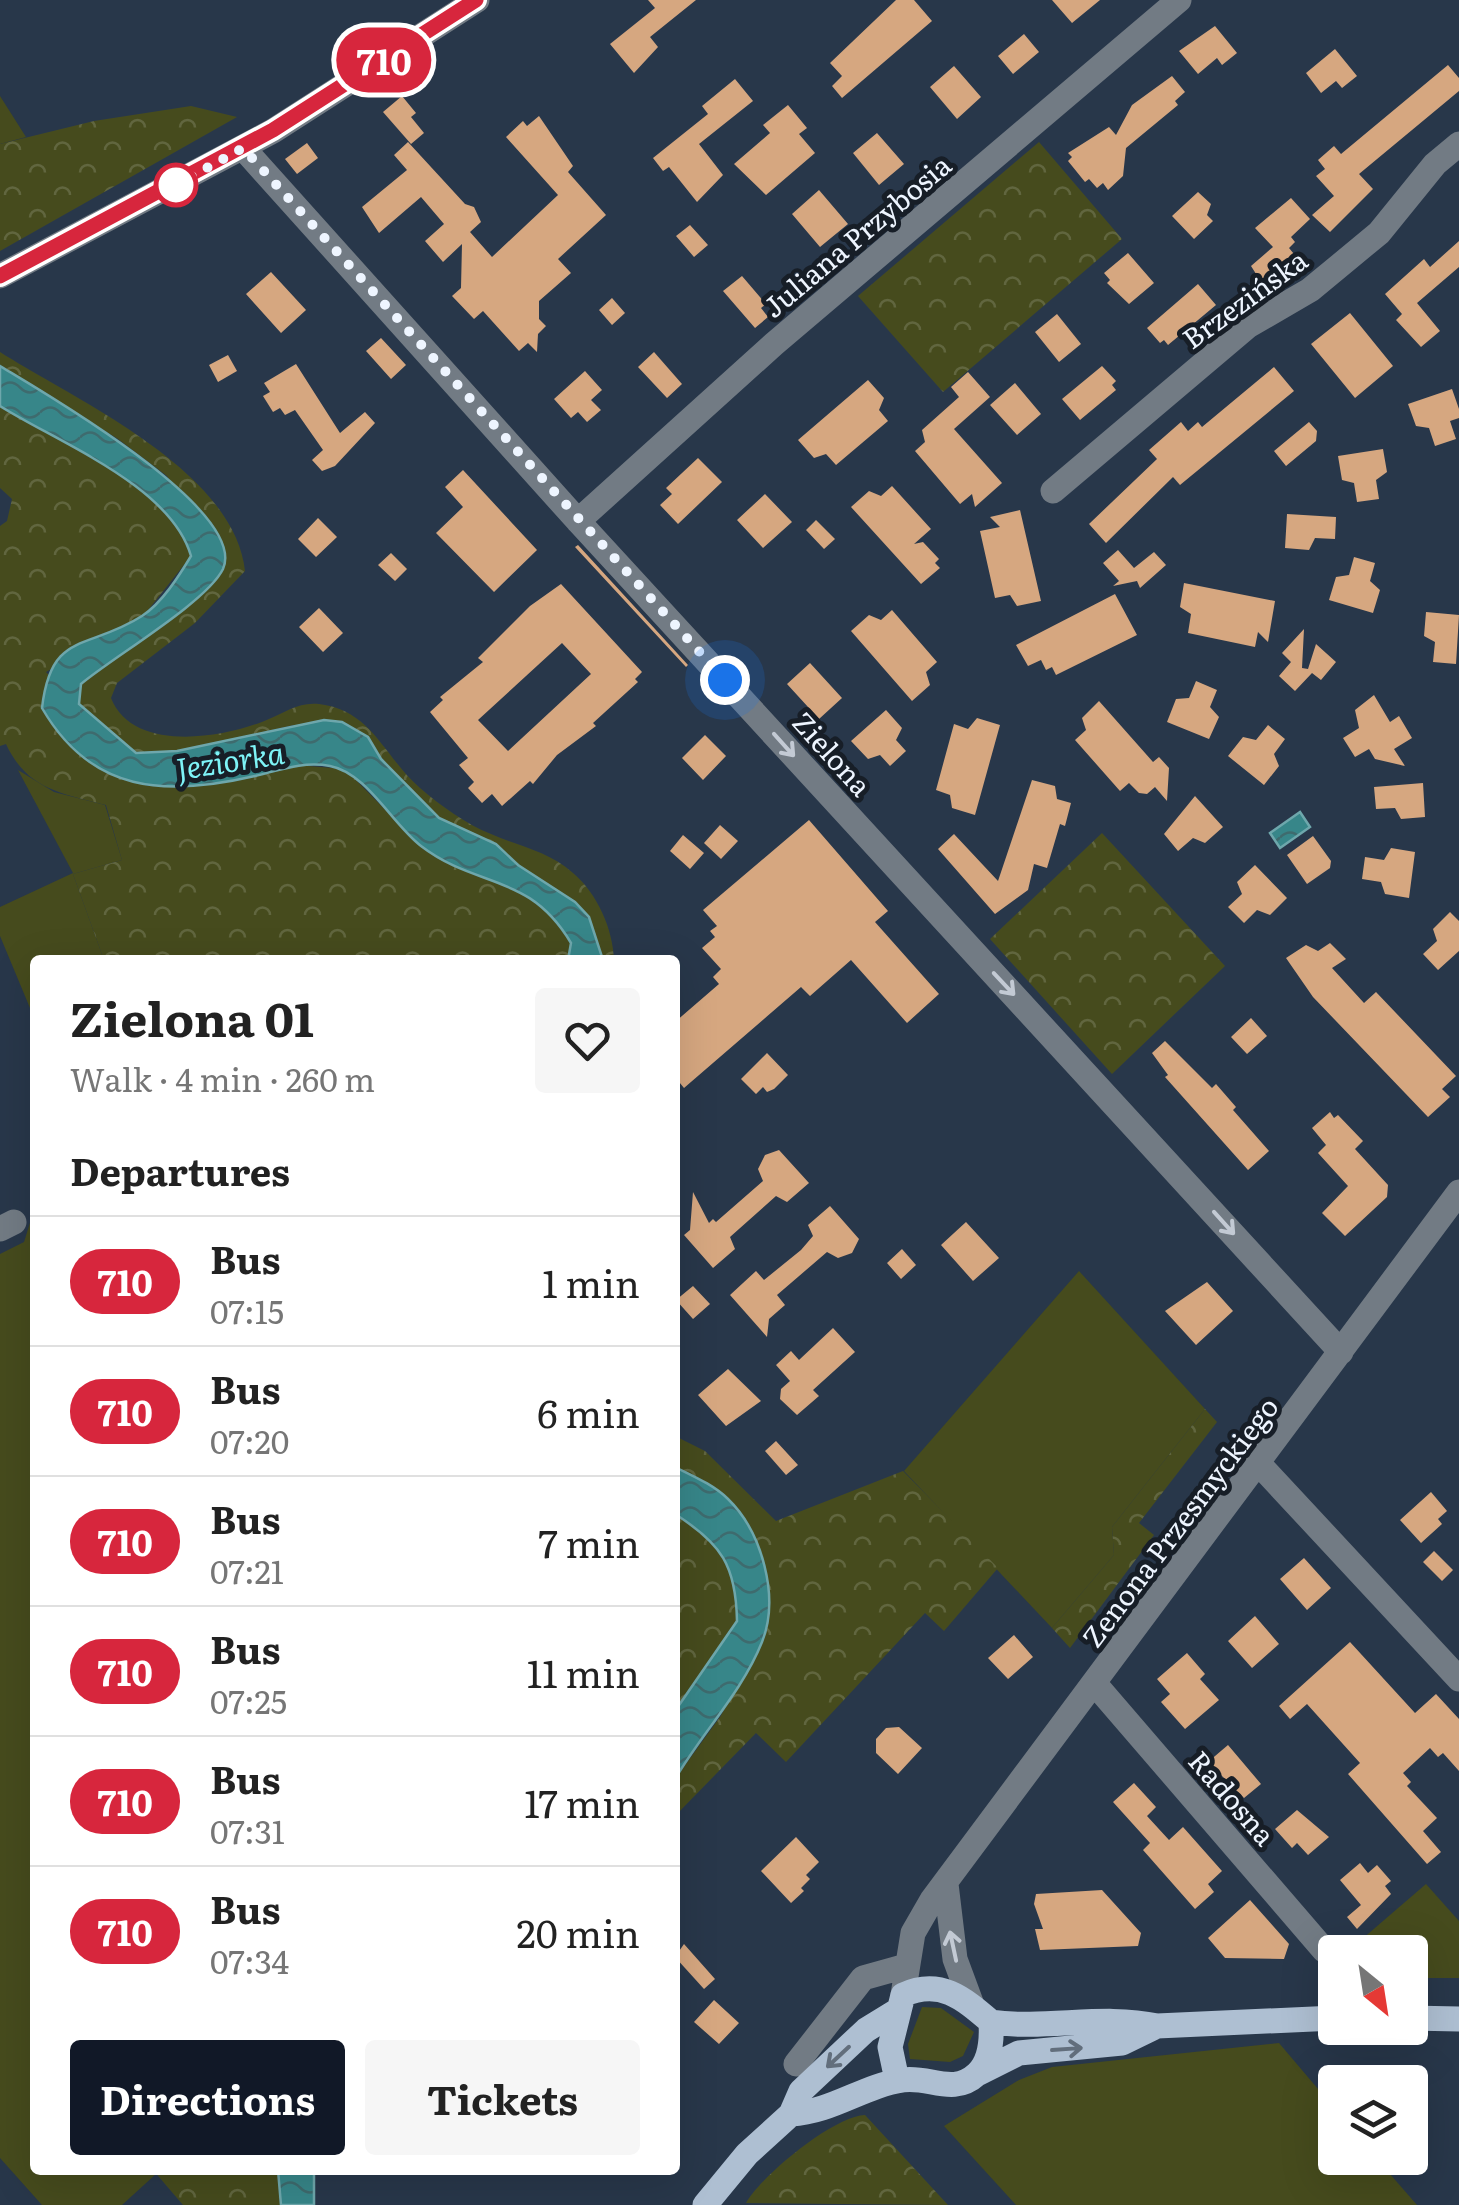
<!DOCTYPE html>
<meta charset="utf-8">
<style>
body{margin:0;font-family:Literata,serif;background:#f6f6f6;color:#222;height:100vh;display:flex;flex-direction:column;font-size:38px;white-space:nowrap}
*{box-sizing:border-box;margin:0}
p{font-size:32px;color:#767676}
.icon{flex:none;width:55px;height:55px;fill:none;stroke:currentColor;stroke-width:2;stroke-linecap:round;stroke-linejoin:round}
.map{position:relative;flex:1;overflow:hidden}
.panel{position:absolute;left:30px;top:955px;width:650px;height:1220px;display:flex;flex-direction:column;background:#fff;border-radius:10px;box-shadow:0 10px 40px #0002}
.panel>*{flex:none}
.badge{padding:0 20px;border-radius:32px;font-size:35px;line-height:65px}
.needle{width:65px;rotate:150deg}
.fabs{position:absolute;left:1318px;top:1935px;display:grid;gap:20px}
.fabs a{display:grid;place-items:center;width:110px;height:110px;border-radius:10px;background:#fff;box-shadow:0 10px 40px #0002;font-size:50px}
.you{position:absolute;width:50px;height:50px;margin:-25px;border:8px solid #fff;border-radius:50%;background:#1a73e8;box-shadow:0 0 0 15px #1a73e833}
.map>.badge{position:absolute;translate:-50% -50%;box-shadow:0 0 0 5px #fff}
h2{padding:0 40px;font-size:38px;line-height:90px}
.round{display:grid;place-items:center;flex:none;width:105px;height:105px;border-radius:10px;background:#f6f6f6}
.headline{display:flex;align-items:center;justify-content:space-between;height:170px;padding:0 40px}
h1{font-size:48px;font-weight:700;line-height:75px}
.primary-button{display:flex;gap:20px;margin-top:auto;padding:20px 40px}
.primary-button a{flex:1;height:115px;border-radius:10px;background:#111827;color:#fff;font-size:40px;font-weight:700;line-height:115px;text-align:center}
.primary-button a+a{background:#f6f6f6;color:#222}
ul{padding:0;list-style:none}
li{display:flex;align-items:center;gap:30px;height:130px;padding:0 40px;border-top:2px solid #e0e0e0}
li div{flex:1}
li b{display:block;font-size:38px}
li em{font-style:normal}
li .badge{min-width:110px;font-weight:700;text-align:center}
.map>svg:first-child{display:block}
.grass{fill:#464b1d}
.forest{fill:url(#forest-crowns)}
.water{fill:url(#water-waves);stroke:#6ea7ac;stroke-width:2.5}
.building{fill:#d6a780;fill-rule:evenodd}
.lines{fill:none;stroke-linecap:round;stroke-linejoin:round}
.minor{stroke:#727b84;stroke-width:25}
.major{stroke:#aebfd2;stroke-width:25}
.oneway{stroke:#c3cad4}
.oneway2{stroke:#626e7c}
.line-casing{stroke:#fff;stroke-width:22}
.line{stroke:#d7263d;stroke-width:15}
.walk{stroke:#eef5ff;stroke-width:10;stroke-dasharray:0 18}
.stop-dot{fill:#fff;stroke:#d7263d;stroke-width:5}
.labels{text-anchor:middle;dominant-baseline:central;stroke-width:10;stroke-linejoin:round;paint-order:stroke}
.street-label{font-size:28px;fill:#eef5ff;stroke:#171e27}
.water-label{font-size:30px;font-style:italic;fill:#7ef3f7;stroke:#171e27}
</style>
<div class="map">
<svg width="1459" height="2205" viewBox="0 0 1459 2205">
<defs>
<pattern id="forest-crowns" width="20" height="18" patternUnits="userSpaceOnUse" patternTransform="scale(2.5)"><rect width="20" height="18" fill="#464b1d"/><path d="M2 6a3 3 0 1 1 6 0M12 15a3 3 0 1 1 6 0" fill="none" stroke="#61663f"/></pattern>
<pattern id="water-waves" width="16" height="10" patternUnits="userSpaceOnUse" patternTransform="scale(2.5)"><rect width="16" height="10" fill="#378689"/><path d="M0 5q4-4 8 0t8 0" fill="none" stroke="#3e6b6e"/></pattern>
</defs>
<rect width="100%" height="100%" fill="#28374a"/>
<!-- grass -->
<path class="grass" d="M0,96l26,41 -26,7z
M18,770l36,22 51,13 17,55 -49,14 31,86h-69v60l-35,-84v-29l73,-34z
M35,1207v963h118l3,4 -34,31h-80l-42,-47v-904l24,-12z
M1079,1271l126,138 -93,118 2,28 -62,73 -148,-157z
M1426,1884l33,37v57h-49v-26h-63z
M922,2007l19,1 33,24 -11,24 -13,6 -40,-3 -2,-15z
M1279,2043l56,66v49h41l41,47h-401l-72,-79 75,-46 33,-13z"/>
<!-- forest -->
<path class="forest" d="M191,106l46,11 -237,134v-107l94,-23z
M1039,142l83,97 -179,153 -85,-96z
M0,352c77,49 234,118 245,219l-50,52 -78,60 -6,15c22,56 115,40 158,21 17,-7 29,-17 50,-15 53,6 65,53 101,84 21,18 46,36 71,46 29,13 57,17 82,39 24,20 40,56 41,87h-11l-14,-43 -14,-15 -57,-37 -22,-21 -57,-26 -58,-59 -13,-22 -74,-12 -117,26 -41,2 -57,-50 2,-19 141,-113 -55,-95 -49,-37 -118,-73z
M0,406c60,37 171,80 191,150l-46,58 -99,58 101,114 68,-2 81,-19 49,4 76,77 108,49 27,22 15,26 -3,17h-464l-31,-86 49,-14 -16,-55c-46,-12 -79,-16 -100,-61l-6,2v-220l7,-5 5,-22 -12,-11z
M1102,833l123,133 -113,108 -122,-135z
M1205,1409l12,13 -78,101 15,12 -84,113 -18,-20 62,-73 -2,-28z
M675,1436l30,15 71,70 127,-50 95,97 -54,63 -19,-18 -139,149 -30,-29 -81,83v-37l45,-62 42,-74 7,-31 -71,-134 -23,-11z
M675,1514c48,30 61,52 62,108l-62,89z
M865,2115l83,90 -202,-2c16,-28 88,-87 119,-88z
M153,2170h125l3,35h-98z"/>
<!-- water -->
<path class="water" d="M0,366c41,25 249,144 223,203 -16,33 -110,88 -142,115l-2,20 57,49 41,-2 147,-31 18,2 26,15 13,22 58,59 57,26 22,21 57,37 14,15 14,43h-35l3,-17c-42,-71 -94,-54 -150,-97 -29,-22 -54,-73 -91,-80 -27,-5 -50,4 -75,10 -90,21 -164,17 -213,-68 9,-78 45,-57 100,-92 20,-13 37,-40 49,-60 -20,-70 -132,-113 -191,-150z
M1300,812l10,15 -30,21 -10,-15z
M675,1467c18,9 39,18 53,32 34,33 52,98 34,143 -20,50 -60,91 -87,137v-68l62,-90c-1,-55 -15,-77 -62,-107z
M278,2170h36v35h-33z"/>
<!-- building -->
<path class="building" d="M648,0h48l-46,37 8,10 -24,26 -24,-29 45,-36z
M896,0h18l18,21 -90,77 -10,-12 10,-10 -12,-13z
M1052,0h48l-28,23z
M1215,26l22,27 -15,12 -5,-7 -19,16 -19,-23z
M1024,34l15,18 -26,22 -15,-18z
M1335,49l22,27 -15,12 -6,-7 -15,12 -15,-20z
M1448,65l11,13v13l-100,83 14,15 -43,43 -18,-17 22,-19 -18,-20 9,-7 -7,-9 16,-14 7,8z
M954,66l27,31 -24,22 -27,-32z
M1172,76l13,16 -10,9 3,4 -52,43 -3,28 -15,14 -5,-7 -6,5 -8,-9 -4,3 -17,-21 4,-4 -4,-4 41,-26 7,8 16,-30z
M735,79l18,22 -54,43 24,31 -26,27 -28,-35 -6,4 -10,-13 55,-44 -6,-8z
M402,96l14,17 -5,4 13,16 -13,11 -28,-32z
M788,105l19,23 -8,6 16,19 -49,42 -32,-31 36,-31 -7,-8z
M539,116l34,50 -5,6 38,43 -48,44 13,14 -32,28v18l7,7 -8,8 -1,18 -9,-9 -9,8 -36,-40 -9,8 -22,-23 9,-8 1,-44 -19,18 -18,-21 19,-17 -23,-27 -42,36 -17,-26 45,-37 -13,-15 14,-13 57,62 9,3 7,15 -11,10 22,25 66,-62 -52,-58 17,-16 4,5z
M877,133l27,31 -25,21 -26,-32z
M307,143l11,15 -21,16 -12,-15z
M819,190l29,34 -28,23 -28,-33z
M1198,192l13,12 -4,11 6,6 -19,18 -22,-23z
M1291,198l19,21 -19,18 4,5 -6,6 10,12 -34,28 -14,-22 22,-19 -18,-19z
M690,225l18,20 -14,12 -18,-21z
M1459,241v26l-42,36 23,28 -19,16 -25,-27 6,-6 -17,-20 39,-35 6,8z
M1128,253l26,30 -25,21 -22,-21 3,-3 -6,-7z
M271,272l35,38 -25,23 -35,-39z
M742,276l24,28 -5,4 7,9 -13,11 -32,-37z
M1198,284l18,21 -48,40 -4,-5 -4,3 -13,-15z
M612,298l13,15 -13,12 -13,-15z
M1350,313l43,53 -38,32 -44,-54z
M1057,314l24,30 -22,18 -24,-30z
M381,338l25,27 -15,14 -25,-28z
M654,352l28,32 -15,14 -29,-31z
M228,355l9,16 -19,11 -9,-17z
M296,364l44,69 25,-21 10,11 -40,43 -13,5 -10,-11 11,-10 -28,-40 -10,5 -5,-7 -7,4 -10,-16 7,-4 -6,-9z
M1102,366l14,15 -4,4 4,5 -36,30 -18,-21z
M1274,367l20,24 -114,94 -7,-8 -67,66 -17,-19 68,-65 -8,-9 32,-28 7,9 10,-9 4,5z
M585,371l17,19 -11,10 10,10 -14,12 -9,-10 -7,6 -17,-19z
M968,372l22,25 -36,32 48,54 -27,24 -3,-13 -12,10 -45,-53 10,-9 -3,-12 37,-33 -8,-10z
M868,380l16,18 -5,12 9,11 -52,44 -10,-11 -12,4 -16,-18z
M1015,383l26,31 -24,21 -27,-30z
M1452,389l7,20v9l-9,3 6,18 -21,7 -6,-18 -13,-2 -8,-22z
M1309,422l8,9 -1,10 -30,25 -12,-15z
M1383,449l4,23 -11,8 3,19 -22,3 -3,-19 -12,-3 -4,-24z
M698,458l24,24 -44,42 -18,-19 12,-11 -6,-6z
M463,470l74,80 -43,42 -58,-59 27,-26 -18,-20z
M892,486l39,43 -17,15 9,-2 16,17 -4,4 5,5 -19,16 -70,-77 18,-16 12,5z
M765,494l27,28 -29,26 -26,-28z
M1020,510l21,91 -24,5 -7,-11 -15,3 -15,-67 20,-4 -10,-10z
M1287,514l49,3 -1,22 -20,-1 -6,12 -24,-2z
M318,518l19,19 -21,20 -18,-18z
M816,520l19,19 -11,10 -18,-19z
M578,545l110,120 -2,2 -111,-120z
M1118,550l16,18 20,-16 12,13 -26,23 -3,-7 -24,5 6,-5 -16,-18z
M391,553l16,16 -12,12 -17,-16z
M1354,557l21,6 -5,18 10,9 -7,23 -44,-13 7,-23 13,-2z
M1184,583l91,18 -7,41 -10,-10 -3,15 -67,-14 3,-19 -11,-7z
M561,584l81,88 -7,7 3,3 -45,41 3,3 -39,29 -24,29 -3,-3 -28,25 -10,-12 -10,9 -14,-15 6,-6 -15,-17 9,-7 -38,-46 13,-12 -3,-3 43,-35 -5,-4 52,-52zM562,643l29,31 -83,77 -30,-31z
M1115,594l22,41 -81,40 -4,-8 -6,3 -5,-10 -13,6 -12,-21z
M319,608l24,25 -20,19 -24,-25z
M892,610l45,52 -11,10 4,13 -18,16 -61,-70 18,-16 12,5z
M1426,612l33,3 -3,49 -23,-2 2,-20 -11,-6z
M1304,629l-2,39 6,1 8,-25 20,18 -15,18 -9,-7 -17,18 -16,-15 12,-14 -9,-9z
M810,663l32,35 -23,21 -32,-35z
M1196,681l21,9 -7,17 9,10 -10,22 -42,-17 9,-23 13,-1z
M1374,695l16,27 9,-6 13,22 -18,11 11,17 -30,-7 -6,-10 -14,8 -12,-19 16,-10 -4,-18z
M1099,701l54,61 6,-5 10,11 -2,33 -12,-14 -8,7 -8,-1 -10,-10 -9,8 -45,-51 11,-10 -4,-12z
M886,710l16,18 -6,12 10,11 -16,15 -10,-11 -12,4 -17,-18z
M977,718l23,7 -25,90 -23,-7 -2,-13 -14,-5 18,-66 14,5z
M1268,725l17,14 -11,15 5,12 -15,19 -36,-29 15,-19 13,3z
M705,735l21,21 -23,24 -21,-22z
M1032,780l23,6 2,13 14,4 -6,23 -5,-2 -13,44 -13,-4 -6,26 -33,24 -57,-65 16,-15 44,47z
M1423,783l2,34 -24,2 -6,-11 -19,1 -2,-22z
M1195,796l28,31 -18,16 -12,-5 -15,13 -14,-17z
M809,820l79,91 -13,11 64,72 -32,29 -56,-63 -41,36 -9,-9 -117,101 -9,-11v-55l44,-38 -6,-7 8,-8 -19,-21 13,-11 -5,-6 7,-5 -14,-16z
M720,825l18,16 -17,18 -17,-16z
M683,835l21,18 -14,16 -20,-18z
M1313,836l18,25 -1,7 -23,16 -20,-29z
M1391,848l24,4 -6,46 -24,-4 -4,-12 -19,-3 3,-22 19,3z
M1255,865l32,33 -17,17 -13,-5 -13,13 -16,-16 14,-13 -5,-12z
M1450,912l9,9v30l-21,19 -15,-16 14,-13 -4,-12z
M1330,943l16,16 -14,9 32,35 12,-11 80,84 -14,13 8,8 -22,20 -115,-120 -27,-39 20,-13 12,6z
M1251,1018l16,18 -20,18 -16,-17z
M1165,1041l47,47 4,-4 20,23 -3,3 36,41 -21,19 -83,-93 3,-2 -16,-22z
M767,1053l21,22 -14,14 -7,3 -4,-5 -7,7 -15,-15z
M1330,1112l4,6 4,-3 25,26 -8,8 33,36 -1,12 -42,39 -23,-23 26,-27 -30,-33 8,-8 -14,-17z
M779,1150l30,33 -22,19 -11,-6 -46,41 5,12 -22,19 -29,-33 6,-5 3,-38 16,31 4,-4 3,3 47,-41 -5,-12 7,-14z
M830,1206l29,33 -7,14 -14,5 -11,-6 -50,43 8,10 -16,14 -2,18 -37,-42 26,-24 8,9 37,-30 12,-14 -5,-11z
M966,1222l33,36 -26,23 -32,-36z
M902,1249l14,16 -15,14 -14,-16z
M1207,1282l26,29 -37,34 -31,-34z
M693,1286l17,18 -17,15 -17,-19z
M833,1328l22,24 -42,38 6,6 -22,19 -17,-16 1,-10 9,-8 -14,-16 15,-14 8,9z
M728,1369l33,32 -35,25 -28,-31z
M776,1441l22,24 -12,10 -21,-24z
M1431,1492l16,19 -9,8 4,5 -21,19 -21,-23z
M1434,1551l19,19 -11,11 -19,-19z
M1304,1558l27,30 -24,22 -27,-31z
M1255,1616l24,28 -27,24 -24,-27z
M1014,1635l19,22 -25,22 -20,-21z
M1350,1642l65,71 21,-19 23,25v52l-16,-18 -5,4 -8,-9 -27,25 8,9 -4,4 30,32 -14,13 18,21 -14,12 -79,-90 12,-11 -53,-59 -17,15 -11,-13z
M1187,1653l18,21 -5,5 19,21 -34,29 -24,-27 9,-8 -13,-15z
M899,1727l23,21 -24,26 -22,-21v-14l10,-11z
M1228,1745l33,39 -17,14 -36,-36z
M1134,1783l22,24 -9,9 22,24 14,-13 39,44 -14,13 6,8 -19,17 -52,-59 7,-7 -37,-41z
M1297,1810l32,27 -21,18 -11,-12 -5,5 -17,-19z
M796,1837l23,25 -13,13 4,4 -9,9 3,3 -13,12 -30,-32z
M1360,1863l8,10 9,-8 14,16 -6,5 6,8 -34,35 -10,-12 14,-12 -21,-25z
M1102,1890l39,43 -3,13 -98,4 -5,-21h8l-9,-25 2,-10z
M1250,1900l39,44 -5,15 -59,-1 -17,-20z
M684,1944l31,35 -11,10 -29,-32z
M714,2000l25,23 -20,21 -25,-22z"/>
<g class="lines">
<!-- minor -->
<path class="minor" d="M243,148l335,373 763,831
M0,276l273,-145 204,-131
M1053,491l195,-165 62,-36 69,-57 56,-69 24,-20
M578,521l196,-177 405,-344
M0,1229l14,-7
M1259,1464l200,215
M1095,1684l229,266
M946,1884l9,75 17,46
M903,1995l10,-62 19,-33 527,-708
M796,2064l67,-86 43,-12"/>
<!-- major -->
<path class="major" d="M1410,2018l49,1
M991,2022c56,8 112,-8 166,4l178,-8
M977,2074l42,-21 103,-10 35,-17
M791,2114c41,-2 72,-28 112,-34 27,-4 50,16 74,-6 14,-13 15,-35 14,-52 -28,-24 -51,-44 -88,-27l-13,52 7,33
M705,2205l42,-51 44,-40 10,-23 65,-61 31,-19"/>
</g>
<!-- one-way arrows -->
<defs><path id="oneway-shaft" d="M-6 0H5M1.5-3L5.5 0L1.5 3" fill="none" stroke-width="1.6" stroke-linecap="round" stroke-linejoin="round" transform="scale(2.5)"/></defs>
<g class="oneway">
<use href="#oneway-shaft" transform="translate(784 745) rotate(48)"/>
<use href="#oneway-shaft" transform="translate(1004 984) rotate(47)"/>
<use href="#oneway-shaft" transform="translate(1224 1223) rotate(48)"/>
<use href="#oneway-shaft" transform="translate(953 1946) rotate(-102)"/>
</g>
<g class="oneway2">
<use href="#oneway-shaft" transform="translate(1067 2049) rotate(-4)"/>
<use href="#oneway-shaft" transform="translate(838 2057) rotate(137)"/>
</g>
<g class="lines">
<defs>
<path id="line" d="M0,276l273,-146 203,-130"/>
</defs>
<!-- line casing -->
<use href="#line" class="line-casing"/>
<!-- line -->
<use href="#line" class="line"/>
<!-- walk -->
<path class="walk" d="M176,185l67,-37 482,532"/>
</g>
<!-- markers -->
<circle class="stop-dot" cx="176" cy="185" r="20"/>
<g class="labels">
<!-- street labels -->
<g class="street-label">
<text transform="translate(856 235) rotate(-40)">Juliana Przybosia</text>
<text transform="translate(1244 298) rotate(-36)">Brzezińska</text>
<text transform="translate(833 753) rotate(48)">Zielona</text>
<text transform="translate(1179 1521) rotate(-53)">Zenona Przesmyckiego</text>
<text transform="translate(1233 1797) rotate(49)">Radosna</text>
</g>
<!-- water labels -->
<g class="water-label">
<text transform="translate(230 759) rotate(-9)">Jeziorka</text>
</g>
</g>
</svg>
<div class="fabs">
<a><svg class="needle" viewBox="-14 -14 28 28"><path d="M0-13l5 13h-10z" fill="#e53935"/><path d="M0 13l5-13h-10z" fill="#767676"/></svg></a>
<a><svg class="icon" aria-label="layers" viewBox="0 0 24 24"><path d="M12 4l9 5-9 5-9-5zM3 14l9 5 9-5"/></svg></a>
</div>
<div class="you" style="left:725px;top:680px"></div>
<b class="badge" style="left:384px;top:60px;background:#d7263d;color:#fff">710</b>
<section class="panel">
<div class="headline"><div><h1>Zielona 01</h1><p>Walk · 4 min · 260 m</p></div><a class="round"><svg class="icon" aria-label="heart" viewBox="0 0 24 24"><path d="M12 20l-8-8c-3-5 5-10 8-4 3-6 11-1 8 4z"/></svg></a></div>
<h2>Departures</h2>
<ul>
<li><span class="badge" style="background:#d7263d;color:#fff">710</span><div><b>Bus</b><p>07:15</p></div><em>1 min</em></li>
<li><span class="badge" style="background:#d7263d;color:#fff">710</span><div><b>Bus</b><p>07:20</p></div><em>6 min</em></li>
<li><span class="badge" style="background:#d7263d;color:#fff">710</span><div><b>Bus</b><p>07:21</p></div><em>7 min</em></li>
<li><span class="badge" style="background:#d7263d;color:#fff">710</span><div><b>Bus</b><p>07:25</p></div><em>11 min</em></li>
<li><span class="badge" style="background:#d7263d;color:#fff">710</span><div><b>Bus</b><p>07:31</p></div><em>17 min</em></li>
<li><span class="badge" style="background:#d7263d;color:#fff">710</span><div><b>Bus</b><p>07:34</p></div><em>20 min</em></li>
</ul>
<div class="primary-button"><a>Directions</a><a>Tickets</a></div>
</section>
</div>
